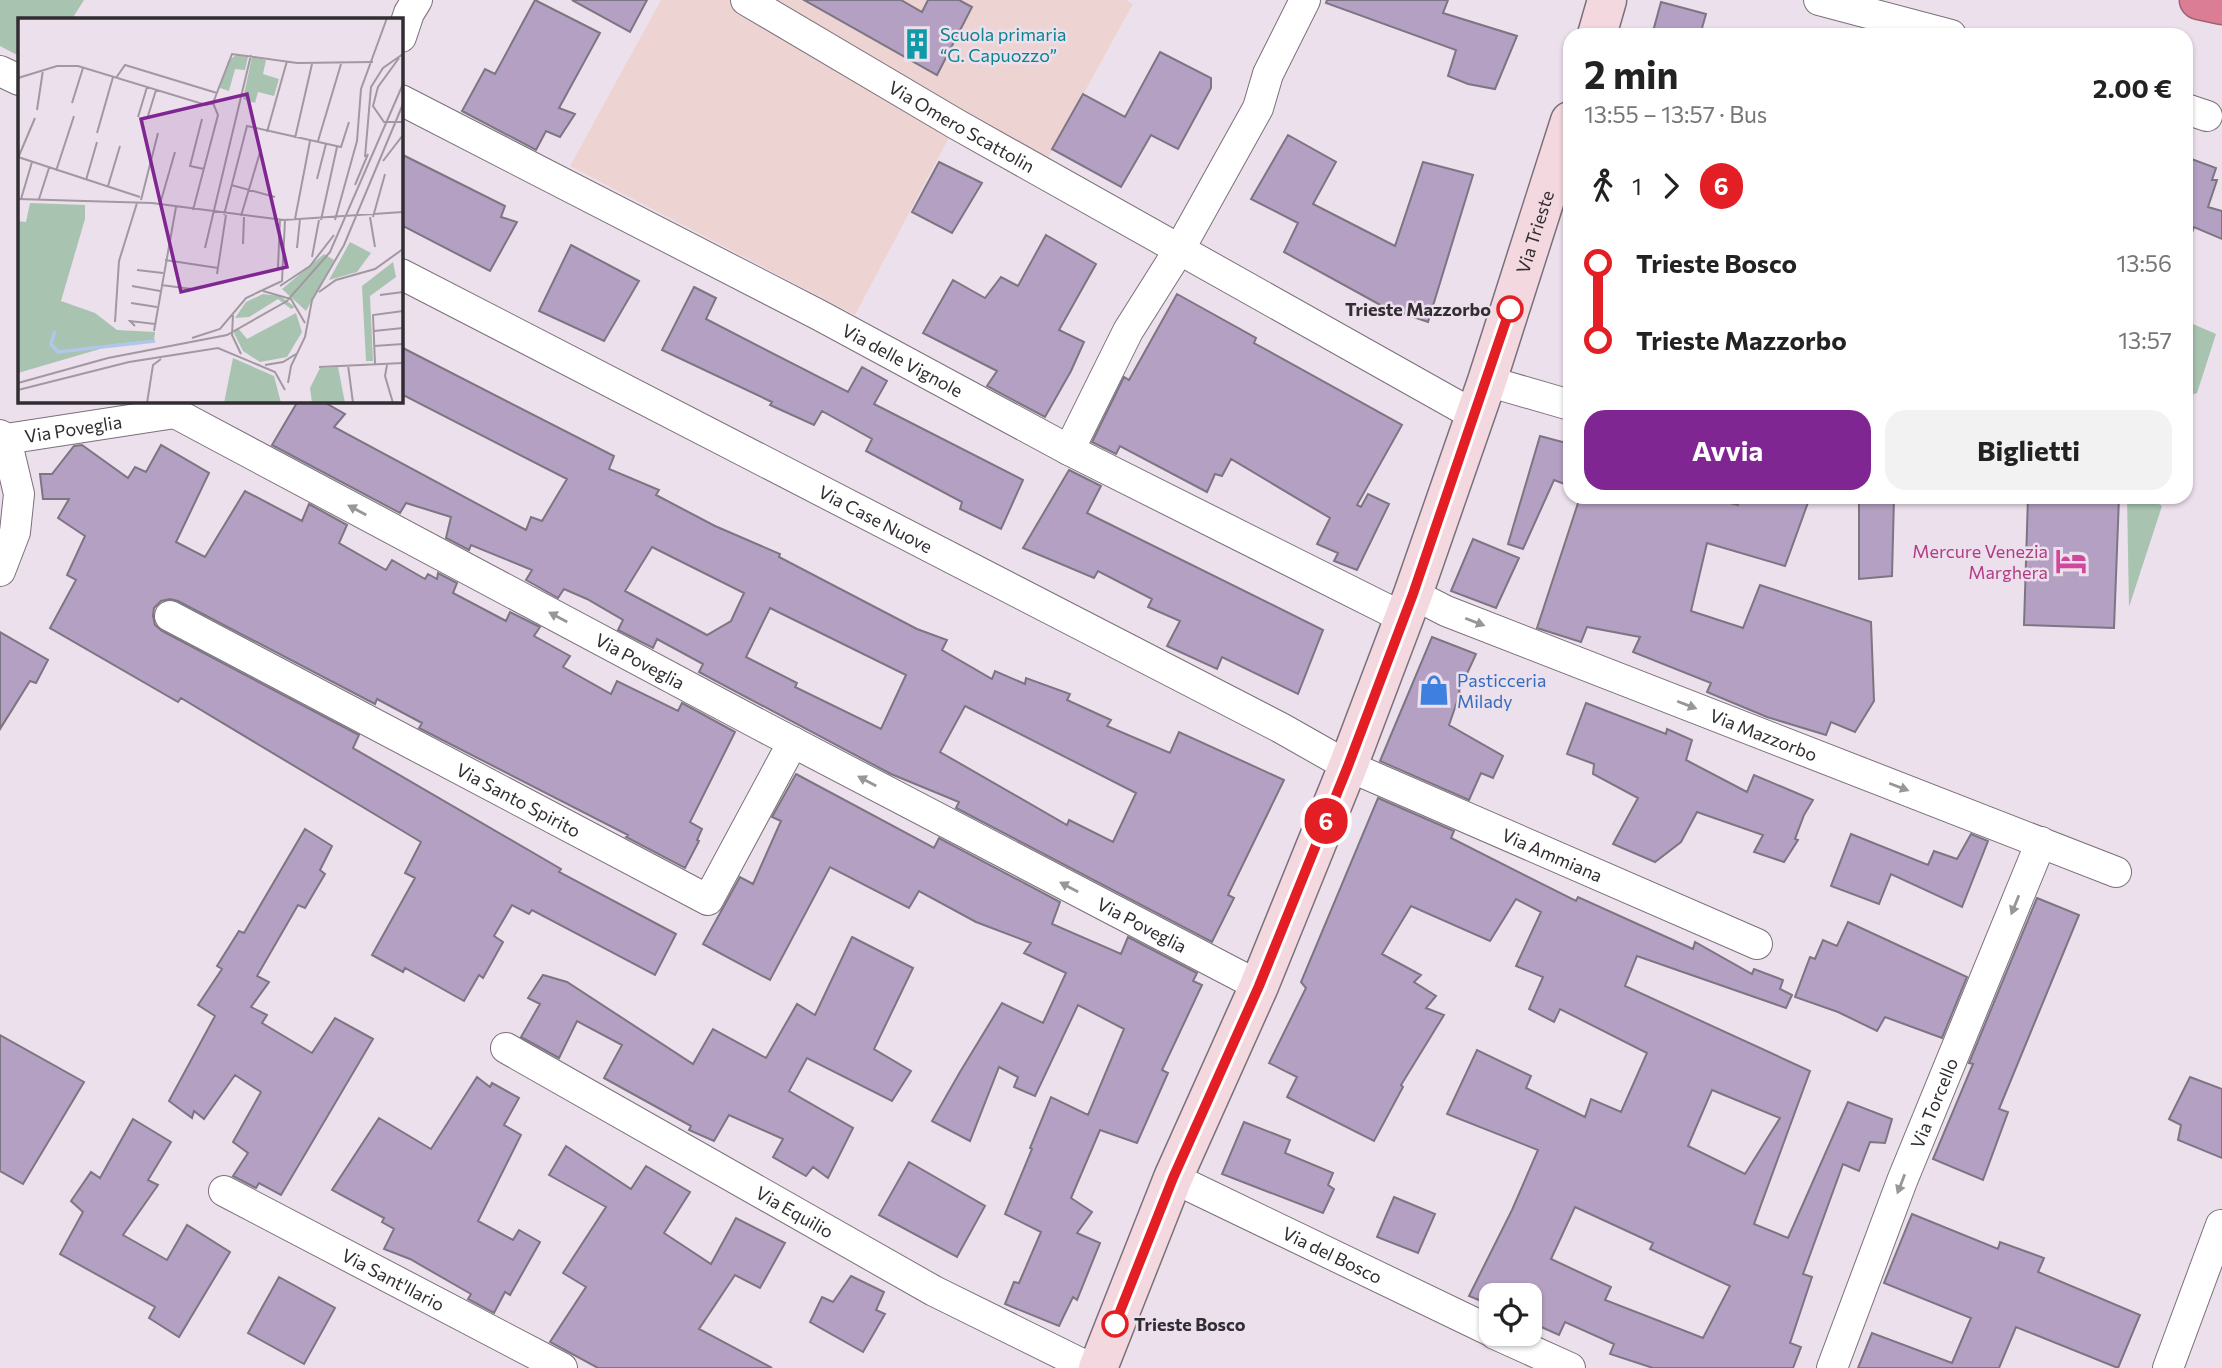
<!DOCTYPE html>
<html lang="it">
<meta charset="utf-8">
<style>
body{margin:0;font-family:Commissioner,sans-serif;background:#f2f2f2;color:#222;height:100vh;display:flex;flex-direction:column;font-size:26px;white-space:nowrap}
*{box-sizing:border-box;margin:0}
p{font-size:23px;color:#767676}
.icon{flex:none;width:38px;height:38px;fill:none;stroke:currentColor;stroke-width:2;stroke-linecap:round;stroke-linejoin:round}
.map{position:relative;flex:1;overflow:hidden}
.details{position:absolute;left:1563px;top:28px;width:630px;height:476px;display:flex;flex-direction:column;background:#fff;border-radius:21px;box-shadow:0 2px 5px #0004}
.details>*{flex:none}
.badge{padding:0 14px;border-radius:23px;font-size:24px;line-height:46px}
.controls{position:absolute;left:1479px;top:1283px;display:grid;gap:14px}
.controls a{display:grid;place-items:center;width:63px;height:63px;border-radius:14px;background:#fff;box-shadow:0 2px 5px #0004;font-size:35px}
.map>.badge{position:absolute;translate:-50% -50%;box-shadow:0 0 0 4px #fff}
.legs{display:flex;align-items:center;gap:10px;height:77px;padding:0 21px;font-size:23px}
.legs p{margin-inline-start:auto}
.head{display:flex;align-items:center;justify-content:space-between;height:119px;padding:0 21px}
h1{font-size:38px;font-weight:700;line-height:52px}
.cta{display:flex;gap:14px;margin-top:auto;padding:14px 21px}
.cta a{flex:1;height:80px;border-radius:21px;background:#802693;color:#fff;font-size:28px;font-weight:700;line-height:80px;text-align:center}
.cta a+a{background:#f2f2f2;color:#222}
ul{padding:0 21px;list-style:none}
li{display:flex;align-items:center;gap:24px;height:77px;font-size:26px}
li i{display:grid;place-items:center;width:10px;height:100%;margin:0 9px;background:currentColor}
li i::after{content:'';width:18px;height:18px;margin:-9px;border:5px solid;border-radius:50%;background:#fff}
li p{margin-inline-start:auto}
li:first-child i{background:linear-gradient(#0000 50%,currentColor 0)}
li:last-child i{background:linear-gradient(currentColor 50%,#0000 0)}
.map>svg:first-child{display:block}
.education{fill:#eed3d3}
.green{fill:#a8c3b0}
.building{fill:#b4a0c3;stroke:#7c7582;stroke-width:2;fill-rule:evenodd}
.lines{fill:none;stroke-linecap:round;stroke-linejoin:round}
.street-casing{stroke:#7a707a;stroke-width:32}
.secondary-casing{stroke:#7a707a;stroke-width:41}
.highway-casing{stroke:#a06272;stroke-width:41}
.street{stroke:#fff;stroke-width:30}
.secondary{stroke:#f4d8df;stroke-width:38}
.highway{stroke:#db7e95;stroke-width:38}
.oneway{fill:#989698}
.line-1-casing{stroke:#fff;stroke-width:16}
.line-1{stroke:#e31e24;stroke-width:10}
.stop-1-dot{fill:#fff;stroke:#e31e24;stroke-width:3.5}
.labels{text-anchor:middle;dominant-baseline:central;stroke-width:5;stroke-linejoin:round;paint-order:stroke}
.culture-label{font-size:18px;fill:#0d838f;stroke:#ece0ec;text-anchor:start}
.street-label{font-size:18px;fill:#312d32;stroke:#ece0ec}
.stop-label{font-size:18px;font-weight:bold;fill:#312d32;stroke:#ece0ec;text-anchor:end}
.hotel-label{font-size:18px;fill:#b23c85;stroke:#ece0ec;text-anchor:end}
.shop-label{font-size:18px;fill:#366cbe;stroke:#ece0ec;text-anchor:start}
.inset-river{fill:none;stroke:#b1c7ea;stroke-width:3.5}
.inset-road{fill:none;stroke:#a198a2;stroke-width:2}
.view{fill:#802693;fill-opacity:0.15;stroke:#802693;stroke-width:3.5}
.inset-edge{fill:none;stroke:#312d32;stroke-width:3.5}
</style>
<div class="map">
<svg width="2222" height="1368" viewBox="0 0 2222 1368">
<rect width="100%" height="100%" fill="#ece0ec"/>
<!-- education -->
<path class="education" d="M661,0h465l7,4 -85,154 -85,-47 -108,204 -285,-149z"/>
<!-- green -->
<path class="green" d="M0,0h84l-12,19h-53v37l-19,-10z
M2186,321l30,13 -19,59 -11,4z
M2127,497h21l14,9 -33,101z"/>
<!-- building -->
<path class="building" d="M535,0l65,33 -41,75 16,6 -15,23 -14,-6 -10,19 -74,-39 23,-42 10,5z
M572,0h75l-17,32z
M804,0h97l21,12 6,-12h31l13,7 -35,68z
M1327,0h121l-5,13 74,23 -22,53 -27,-5 -20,-8 8,-26 -130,-47z
M1661,2l45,12 -6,21h-48z
M1160,52l51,26v10l-33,61 -27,-14 -30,52 -69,-38 31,-55 42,23z
M1288,135l48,27 -23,42 82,42 28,-84 50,13 -45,147 -44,-15 -100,-55 14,-29 -47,-24z
M401,154l104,52 -4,11 16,5 -27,49 -89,-46z
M2186,157l30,11 -4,12h5l-9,27 14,4v28l-28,-12 -6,16h-2z
M939,162l43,21 -30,50 -40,-21z
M1046,235l50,29 -37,66 25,12 -13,29 -26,46 -58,-31 10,-15 -74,-38 30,-53 32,18 16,-21 17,9z
M571,245l68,36 -35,60 -65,-30z
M694,287l22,11 -10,21 142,73 14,-25 25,14 -13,23 149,76 -22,49 -41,-20 2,-7 -96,-51 6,-12 -50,-28 -8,14 -44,-20 2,-3 -110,-52z
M1177,294l79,44 -2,5 148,82 -45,80 4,2 7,-13 21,10 -32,66 -23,-9 4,-8 -21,-9 13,-26 -99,-59 -9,17 -7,-2 -8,18 -87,-46 -4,8 -24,-12 32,-65 5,3z
M401,347l213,109 -5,13 50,21 -3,5 59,31 65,28 -1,3 138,72 30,11 -5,10 50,29 3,-8 30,13 1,-6 44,16 -3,6 44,20 -4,6 63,27 9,-21 105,48 -56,115 6,3 -22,44 -256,-134 3,-6 -68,-28 -192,-102 4,-8 -46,-25 -4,9 -35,-18 5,-10 -36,-21 -23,-10 -6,9 -32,-18 6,-10 -61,-25 -2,5 -23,-12 5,-21 -45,-14 -6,10 -128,-68 26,-44h24l23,13 -11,13 192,103 5,-13 11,4 25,-42 -166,-85zM652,547l92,46 -13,28 -24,14 -82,-44zM770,608l136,67 -25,54 -86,-42 2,-4 -51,-26zM965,706l171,87 -23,49 -44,-22 -2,5 -127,-73z
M1540,436l30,8v42l-16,-6 -31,69 -15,-5z
M82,445l46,33 7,-11 11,5 15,-27 48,28 -33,69 29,15 40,-66 57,30 7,-17 38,21 -8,18 47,27 6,-10 33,19 3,-5 9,5 1,-6 19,10 -4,10 53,28 4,-9 30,15 -6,9 36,20 -7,11 48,27 6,-13 61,30 4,-8 53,29 -45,90 12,7 -5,11 2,1 -14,27 -59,-31 2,-2 -209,-107 3,-5 -45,-24 -2,5 -197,-103 -8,-2 -9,2 -7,7 -1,8 2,9 7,6 197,104 -6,13 208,121 -2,3 117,62 -21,41 -123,-65 -3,4 -17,-9 -18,31 9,6 -20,36 -4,-3 -15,26 -59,-33 -2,4 -31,-17 43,-77 -10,-5 16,-31 -240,-144 -3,4 -128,-74 26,-48 -9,-5 18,-39 -27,-18 11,-19h-26l-3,-25h12l22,-28z
M1069,470l32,16 -14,27 236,117 -25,64 -76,-37 -5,12 -50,-23 13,-25 -32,-14 4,-8 -54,-28 -4,7 -71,-30z
M1580,497h125l33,8 1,-8h71l-25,69 -78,-23 -16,68 52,17 17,-43 111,37 3,79 -19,31 -24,-10 -5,13 -59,-18 -60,-25 4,-9 -78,-31 7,-15 -53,-10 -6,15 -44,-14z
M1859,497h35l-2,79 -33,3z
M2028,497h91l-5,131 -90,-3z
M1473,539l46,19 -23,50 -45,-17z
M0,632l48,28 -12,23 -6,-2 -30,48z
M1432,637l44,17 -17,37 1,2 -11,32 54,31 -10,22 -12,-5 -12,27 -89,-39z
M1586,703l80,31 1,-5 25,11 -6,20 61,32 7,-17 59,25 -9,15 -9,24 3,1 -14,22 -30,-10 9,-17 -66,-23 -16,30 -26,20 -42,-18 25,-46 -45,-24 1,-10 -27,-10z
M796,774l138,74 5,-10 121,64 -8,22 69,30 7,-17 69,36 -4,8 9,4 -40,85 6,3 -31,70 -37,-13 -29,68 21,14 -15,21 23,10 -23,57 -4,-3 -14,29 -54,-22 9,-22 5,1 22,-51 -36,-18 27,-65 -2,-1 21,-51 37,18 36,-86 -46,-24 -43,91 -21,-9 4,-10 -19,-10 -29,74 -38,-20 28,-49 42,-69 41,20 23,-50 -42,-20 7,-10 -55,-21 -57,-31 -10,17 -79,-41 -60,113 -67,-36 37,-67 13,7 28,-63 -9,-4z
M1378,798l76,33 -3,7 125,63 2,-4 115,52 2,-7 57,32 2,-5 29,11 -3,9 12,6 -6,13 -149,-52 -12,30 185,85 -56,153 34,14 60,-136 44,17 -7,24 -15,-1 -11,29 -16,-7 -40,110 9,3 -22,66 11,4 -8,21h-140l-43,-14 4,-10 -49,-22 -6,13 -29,-13v-27h-39v10l-22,-9 43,-86 26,-60 -91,-36 30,-64 54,26 -5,12 59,29 6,-18 30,13 26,-59 -87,-44 -6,13 -25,-13 14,-32 -27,-11 25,-54 -25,-13 -26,42 -79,-35 -29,48 39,21 -7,7 22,14 -10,12 18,7 -43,70 2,2 -29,54 -87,-44 10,-20 -28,-14 37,-75 -5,-6zM1712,1090l68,28 -35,56 -57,-28zM1575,1207l78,36 -3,6 80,37 -27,52 -98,-38 6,-13 -60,-28z
M305,829l27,17 -12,24 5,4 -20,34 -7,-3 -41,71 12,6 -18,25 16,8 -5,8 50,30 23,-35 38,21 -92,156 -22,-12 -3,5 -23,-12 15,-23 -15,-11 28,-50 -26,-17 -31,44 -10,-8 -2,7 -23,-17 46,-85 -17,-11 24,-36 -5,-3 22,-35 5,2z
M1851,834l77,31 6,-14 23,8 14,-25 17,7 -26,66 -71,-33 -12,30 -48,-18z
M2037,898l42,17 -80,194 9,3 -25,68 -50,-21 40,-95 -4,-1z
M1848,922l119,55 -25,61 -57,-21 -8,14 -39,-19 -43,-15 15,-40 5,2 8,-19 14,6z
M852,937l61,31 -39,81 37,22 -19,30 -85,-43 -18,33 64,37 -25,50 -15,-11 -7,9 -33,-19 10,-18 -54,-24 -15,26 -25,-11 2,-4 -87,-48 18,-33 -45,-24 -18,37 -38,-21 19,-33 -12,-6 15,-23 24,7 126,82 20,-35 53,29 31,-54 18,11z
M0,1035l84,47 -61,102 -23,-13z
M477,1077l13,10 2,-4 27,15 -15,27 17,10 -43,86 35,19 6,-10 21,12 -30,53 -5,-3 -11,21 -26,-14 3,-5 -61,-35 -26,-10 10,-20 -12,-7 2,-4 -52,-28 47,-72 52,31z
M2190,1077l32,12v69l-44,-18 3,-15 -12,-6z
M133,1119l38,23 -23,38 10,5 -35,50 44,25 20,-35 43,27 -51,85 -30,-19 6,-11 -95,-53 23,-42 -12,-11 20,-29 9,6z
M1244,1122l46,18 -5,13 48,20 -5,12 6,4 -11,24 -101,-39z
M566,1146l65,43 15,-23 44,26 -26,41 47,31 25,-46 49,25 -25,45 -25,-13 -36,54 73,39h-174l-48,-26 36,-55 -23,-14 43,-66 -57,-32z
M909,1162l76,44 -28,51 -78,-42z
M1394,1197l41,17 -17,39 -41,-16z
M1912,1214l86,35 2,-7 44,16 -6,14 102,43 -22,53 -102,-41 -17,41h-141l14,-35 80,30 19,-45 -87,-35z
M851,1276l33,16 -8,18 9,4 -22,38 -53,-30 12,-25 11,5z
M279,1277l56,31 -31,56 -56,-31z"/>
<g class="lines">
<defs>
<g id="street">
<path id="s1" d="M746,0l210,124 518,291"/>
<path d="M1819,0l132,35"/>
<path d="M401,37l8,-24 8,-13"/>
<path d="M0,71l19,9"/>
<path id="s2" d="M401,100l418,215 250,135 335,168"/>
<path d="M2186,109l21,7"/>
<path id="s3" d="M401,274l880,454 67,38 409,178"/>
<path d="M1487,381l83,24"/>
<path d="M0,435l6,4 13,55 -4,38 -15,39"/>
<path id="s4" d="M6,439l169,-26 585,312 499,261"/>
<path d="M1069,450l59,-119 51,-81 79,-142 10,-34 37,-74"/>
<path id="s5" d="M1413,594l33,17 670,261"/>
<path id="s6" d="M170,616l538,284 85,-158"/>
<path id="s7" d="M506,1048l428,243 156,77"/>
<path id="s8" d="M1173,1178l318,153"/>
<path id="s9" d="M224,1191l338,177"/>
<path d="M1495,1334l75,34"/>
<path id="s10" d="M1832,1368l70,-187 139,-339"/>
<path d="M2168,1368l53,-143"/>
</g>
<g id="secondary">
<path d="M1597,35l10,-35"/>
<path id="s11" d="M1098,1368l75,-190 86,-192 89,-220 65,-172 74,-213 83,-260"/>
</g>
<path id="highway" d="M2199,0l23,5"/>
</defs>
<!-- street casing -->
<use href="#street" class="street-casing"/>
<!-- secondary casing -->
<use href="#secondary" class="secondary-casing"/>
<!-- highway casing -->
<use href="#highway" class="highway-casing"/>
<!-- street -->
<use href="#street" class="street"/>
<!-- secondary -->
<use href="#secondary" class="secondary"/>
<!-- highway -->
<use href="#highway" class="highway"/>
</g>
<!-- one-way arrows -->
<defs><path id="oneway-solid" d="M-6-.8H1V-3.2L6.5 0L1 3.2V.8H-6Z" transform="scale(1.75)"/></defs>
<g class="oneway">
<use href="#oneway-solid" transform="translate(357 510) rotate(-152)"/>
<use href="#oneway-solid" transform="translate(558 617) rotate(-152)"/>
<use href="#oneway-solid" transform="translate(1475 622) rotate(21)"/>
<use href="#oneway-solid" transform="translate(1687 705) rotate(21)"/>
<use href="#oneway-solid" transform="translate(867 781) rotate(-152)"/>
<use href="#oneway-solid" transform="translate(1899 787) rotate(21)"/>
<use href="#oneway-solid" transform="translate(1069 887) rotate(-152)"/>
<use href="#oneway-solid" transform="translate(2015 905) rotate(112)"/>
<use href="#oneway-solid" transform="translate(1901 1184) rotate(111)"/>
</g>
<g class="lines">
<defs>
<path id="line-1" d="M1115,1324l58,-146 86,-192 89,-220 65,-172 97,-285"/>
</defs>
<!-- line-1 casing -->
<use href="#line-1" class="line-1-casing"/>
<!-- line-1 -->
<use href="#line-1" class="line-1"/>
</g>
<!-- icons -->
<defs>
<symbol id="building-bare" viewBox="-9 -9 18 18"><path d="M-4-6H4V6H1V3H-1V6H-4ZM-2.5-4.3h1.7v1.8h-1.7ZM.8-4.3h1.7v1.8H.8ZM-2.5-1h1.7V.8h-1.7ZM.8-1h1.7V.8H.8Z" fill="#0f9aa8" stroke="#ece0ec" stroke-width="2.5" paint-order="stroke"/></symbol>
<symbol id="hotel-bare" viewBox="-9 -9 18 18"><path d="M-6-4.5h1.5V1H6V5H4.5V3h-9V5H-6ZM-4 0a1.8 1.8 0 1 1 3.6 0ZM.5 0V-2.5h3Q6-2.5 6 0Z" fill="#d1479c" stroke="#ece0ec" stroke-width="2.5" paint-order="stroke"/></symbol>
<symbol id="shop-bare" viewBox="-9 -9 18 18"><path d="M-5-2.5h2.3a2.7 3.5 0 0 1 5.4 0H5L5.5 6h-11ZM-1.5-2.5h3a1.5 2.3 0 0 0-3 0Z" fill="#3f7fe0" stroke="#ece0ec" stroke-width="2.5" paint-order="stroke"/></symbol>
</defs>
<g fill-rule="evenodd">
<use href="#building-bare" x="895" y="22" width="44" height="44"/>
<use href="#hotel-bare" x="2049" y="539" width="44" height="44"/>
<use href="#shop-bare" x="1412" y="668" width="44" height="44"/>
</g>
<!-- markers -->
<g class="stop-1-dot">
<circle cx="1510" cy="309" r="12"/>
<circle cx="1115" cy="1324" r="12"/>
</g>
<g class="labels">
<!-- culture labels -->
<g class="culture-label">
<text x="940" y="34">Scuola primaria<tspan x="940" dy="21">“G. Capuozzo”</tspan></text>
</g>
<!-- street labels -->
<g class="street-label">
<text stroke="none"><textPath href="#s1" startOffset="250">Via Omero Scattolin</textPath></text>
<text stroke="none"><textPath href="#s11" startOffset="1218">Via Trieste</textPath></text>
<text stroke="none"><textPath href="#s2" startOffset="565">Via delle Vignole</textPath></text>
<text stroke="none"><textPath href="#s4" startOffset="68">Via Poveglia</textPath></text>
<text stroke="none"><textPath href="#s3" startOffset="534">Via Case Nuove</textPath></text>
<text stroke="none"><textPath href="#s4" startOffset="698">Via Poveglia</textPath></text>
<text stroke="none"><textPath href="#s5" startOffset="378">Via Mazzorbo</textPath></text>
<text stroke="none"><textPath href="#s6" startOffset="394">Via Santo Spirito</textPath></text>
<text stroke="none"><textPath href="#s3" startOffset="1290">Via Ammiana</textPath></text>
<text stroke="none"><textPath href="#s4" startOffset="1265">Via Poveglia</textPath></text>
<text stroke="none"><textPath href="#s10" startOffset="284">Via Torcello</textPath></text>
<text stroke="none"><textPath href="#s7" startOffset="332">Via Equilio</textPath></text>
<text stroke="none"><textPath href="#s8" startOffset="177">Via del Bosco</textPath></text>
<text stroke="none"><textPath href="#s9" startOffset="191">Via Sant'Ilario</textPath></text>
</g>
<!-- stop labels -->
<g class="stop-label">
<text x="1491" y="309">Trieste Mazzorbo</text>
<text x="1134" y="1324" text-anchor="start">Trieste Bosco</text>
</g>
<!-- hotel labels -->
<g class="hotel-label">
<text x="2048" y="551">Mercure Venezia<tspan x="2048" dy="21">Marghera</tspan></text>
</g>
<!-- shop labels -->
<g class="shop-label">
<text x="1457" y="680">Pasticceria<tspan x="1457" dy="21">Milady</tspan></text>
</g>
</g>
<!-- overview -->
<g transform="translate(18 18)">
<rect width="385" height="385" fill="#ece0ec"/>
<path d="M218,37l12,2 -3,13 -10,-1 -6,22 -9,-3 8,-27zM234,39l14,3 -3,14 16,5 -5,17 -16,-4 -3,11 -12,-4zM12,185l55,2v14l-24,82 34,12 22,17 38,2 -1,8 -37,4 -99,29v-152l8,1zM332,224l21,11 -14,19 -28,8zM306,236l10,6 -28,51 -24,-22zM375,244l3,15 -26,19 3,65h-7l-4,-75zM245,276l17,2 15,11 -4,2 -13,-10 -29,18 -14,1 11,-16zM278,295l6,19 -15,25 -27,5 -17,-11 -9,-18 4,-5 9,11zM215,340l41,18 7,27h-57zM320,349l7,36h-33l-2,-15 10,-20z" fill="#a8c3b0"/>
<path class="inset-river" d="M37,313l-4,13 7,8 97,-11"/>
<path class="inset-road" d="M381,40l-21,29 -5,19 11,16h19M0,60l39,-12h21l128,39 7,-2 19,-49 65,9 76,-1M98,60l9,-13 92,28M54,85l11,-35M19,92l6,-40M130,98l8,-26M120,99l9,-30M184,101l-12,47 14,3M249,114l20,-71M79,115l16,-56M277,120l17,-74M300,123l23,-77M0,139l122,40M347,139l6,-70 12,-19 20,-14M0,140l17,-40M365,143l20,-26M38,153l18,-55M299,161l9,-35M68,162l11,-38M213,167l44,12M337,167l13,-31M90,168l12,-40M0,181l134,4 132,17 119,-8M3,181l11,-37M21,181l10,-31M123,182l17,-67M142,186l15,-52M175,192l25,-95 -5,-12M206,197l23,-89 94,21 8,-25M223,198l20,-67M352,199l5,30M355,199l12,-43M277,201l15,-78M303,202l16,-73M317,202l22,-79 4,-52 26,-71M225,226l1,-27M187,230l46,-193M279,230l3,-29M294,239l7,-37M147,242l53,8M260,250l2,-49M119,252l26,3M199,256l9,-59M143,267l31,4M114,268l28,5M262,268l30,-20 24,-31M245,273l28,8 14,24M301,274l17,-12 39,-11 28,-20M362,277l23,-3M113,285l26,4M215,297l-1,20 9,19M97,304l4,-61 18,-58M117,308l-5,-5 25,3M136,313l22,-124M356,313l29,-3M174,320l28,-9 26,-31 36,-17 3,-61M356,328l29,-2M357,346l-2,-49 30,-4M247,347l18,-3 13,-8M330,347l5,38M369,347l-2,11 8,27M301,349l84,-4M0,365l90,-25 119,-23 60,-34 43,-49 73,-168M270,365l3,-17 14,-29 7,-37 32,-55 59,-141M0,372l111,-28 89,-14 57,24 10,18M129,385l6,-38 8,-6"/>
<path class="view" d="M229,76l40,173 -106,25 -40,-173z"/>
<rect width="385" height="385" class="inset-edge"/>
</g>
</svg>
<div class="controls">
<a><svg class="icon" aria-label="locate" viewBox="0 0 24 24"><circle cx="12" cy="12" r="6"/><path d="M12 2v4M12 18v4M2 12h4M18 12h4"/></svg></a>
</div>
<b class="badge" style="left:1326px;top:821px;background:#e31e24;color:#fff">6</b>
<section class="details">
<div class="head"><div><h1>2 min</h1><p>13:55 – 13:57 · Bus</p></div><b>2.00 €</b></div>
<div class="legs"><svg class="icon" aria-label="walk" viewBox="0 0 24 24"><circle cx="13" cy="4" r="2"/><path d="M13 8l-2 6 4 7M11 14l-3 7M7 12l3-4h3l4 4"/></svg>1<svg class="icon" aria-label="forward" viewBox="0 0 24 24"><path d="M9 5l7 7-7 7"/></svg><b class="badge" style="background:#e31e24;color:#fff">6</b></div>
<ul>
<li><i style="color:#e31e24"></i><b>Trieste Bosco</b><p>13:56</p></li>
<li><i style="color:#e31e24"></i><b>Trieste Mazzorbo</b><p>13:57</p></li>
</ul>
<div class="cta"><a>Avvia</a><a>Biglietti</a></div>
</section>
</div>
